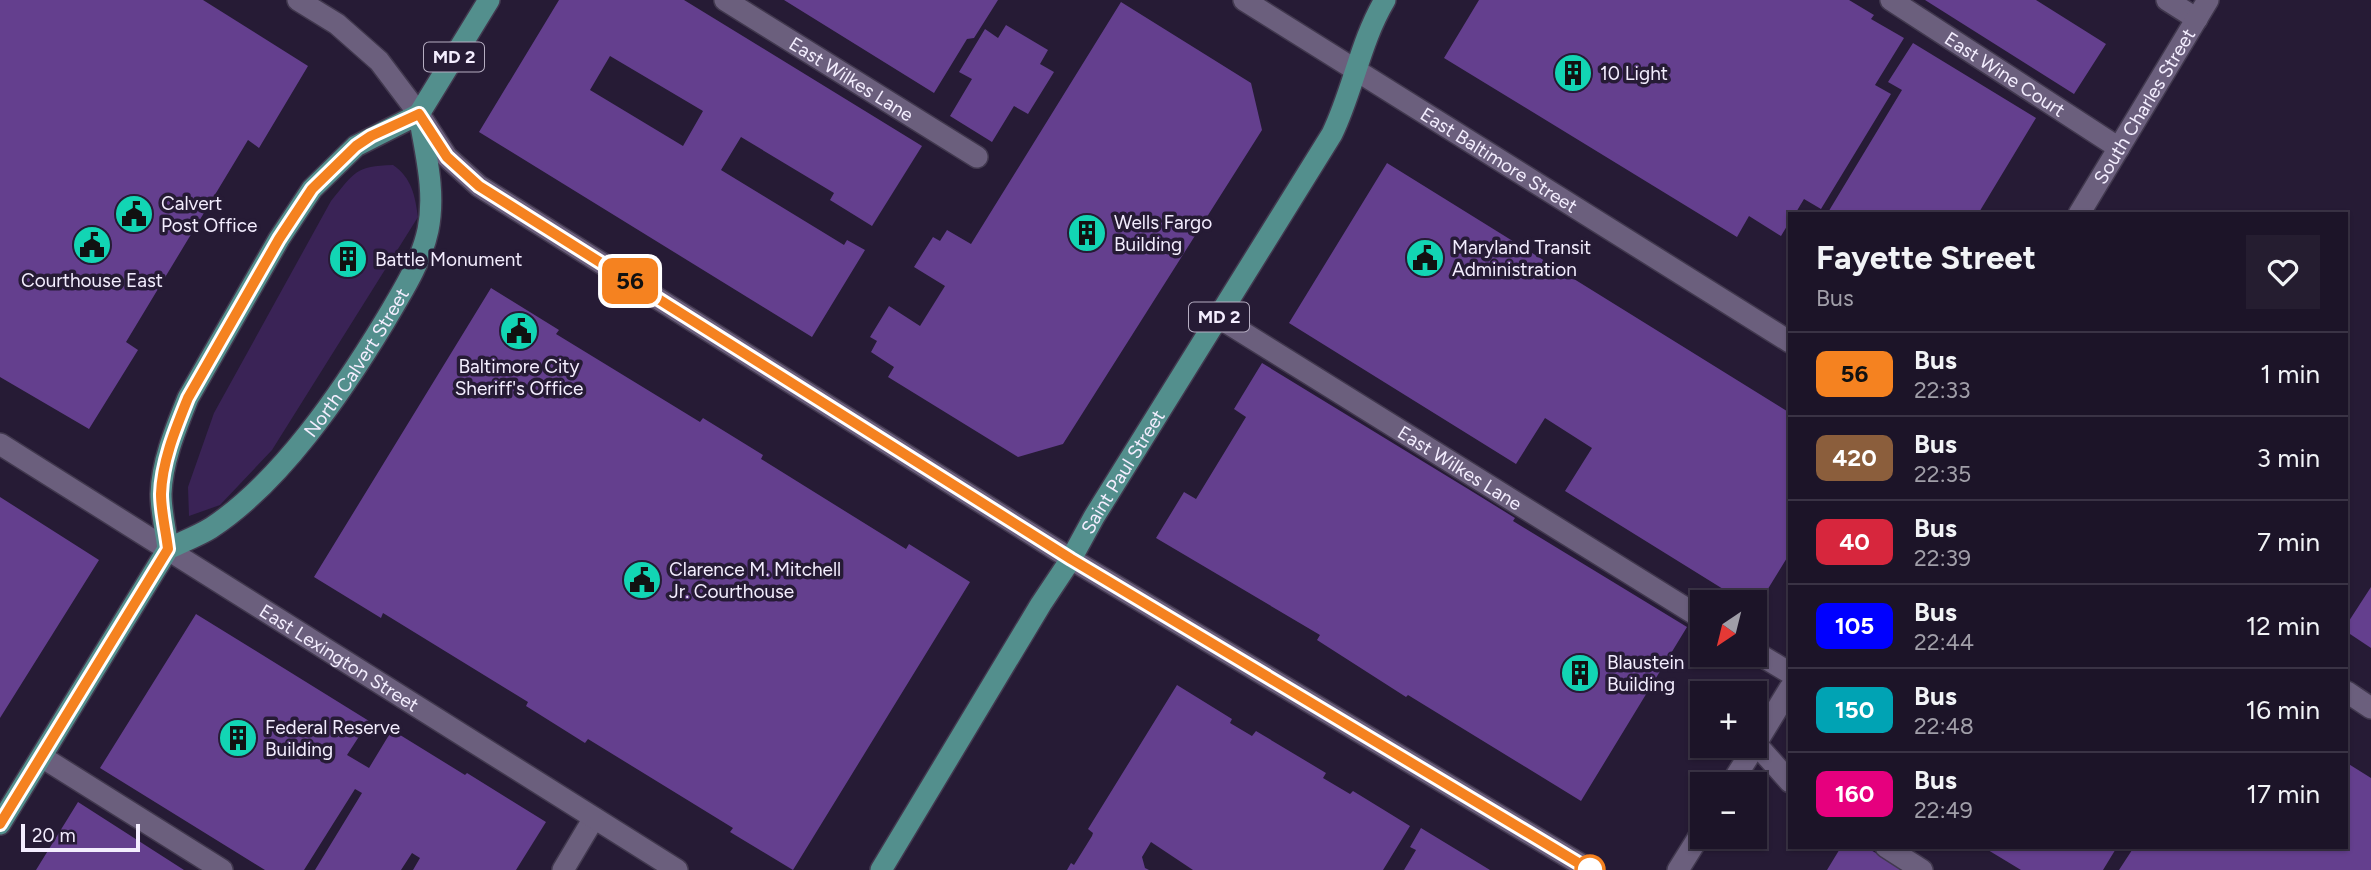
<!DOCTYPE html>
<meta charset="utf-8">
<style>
body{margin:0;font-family:Figtree,sans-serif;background:#251d30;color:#f1f3f6;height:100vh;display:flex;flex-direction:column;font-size:26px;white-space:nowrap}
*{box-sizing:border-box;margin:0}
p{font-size:23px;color:#a09ea8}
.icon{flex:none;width:38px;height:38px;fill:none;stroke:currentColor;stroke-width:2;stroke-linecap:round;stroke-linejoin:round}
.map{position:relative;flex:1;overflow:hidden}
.panel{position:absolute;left:1788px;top:212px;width:560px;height:637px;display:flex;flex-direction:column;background:#1c1428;border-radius:0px;box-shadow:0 2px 5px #0004,0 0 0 2px #3a3345}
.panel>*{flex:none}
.badge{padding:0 14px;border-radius:10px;font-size:24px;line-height:46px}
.needle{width:46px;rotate:215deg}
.controls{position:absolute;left:1690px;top:590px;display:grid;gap:14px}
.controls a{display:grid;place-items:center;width:77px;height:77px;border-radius:0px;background:#1c1428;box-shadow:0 2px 5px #0004,0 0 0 2px #3a3345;font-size:35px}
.scale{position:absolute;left:21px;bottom:18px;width:119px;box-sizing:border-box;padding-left:7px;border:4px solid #f3edfe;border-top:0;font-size:19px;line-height:24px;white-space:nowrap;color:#f3edfe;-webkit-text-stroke:5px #261b35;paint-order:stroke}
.map>.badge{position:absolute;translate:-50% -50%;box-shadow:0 0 0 4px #fff}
.round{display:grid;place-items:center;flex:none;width:74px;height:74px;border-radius:0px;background:#251d30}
.headline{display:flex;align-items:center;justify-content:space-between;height:119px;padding:0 28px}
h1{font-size:33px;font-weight:700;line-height:52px}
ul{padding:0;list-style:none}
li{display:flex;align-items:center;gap:21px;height:84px;padding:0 28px;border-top:2px solid #3a3345}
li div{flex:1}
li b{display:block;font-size:26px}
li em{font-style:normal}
li .badge{min-width:77px;font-weight:700;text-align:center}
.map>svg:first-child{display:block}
.green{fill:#3a2356}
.building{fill:#643f8e;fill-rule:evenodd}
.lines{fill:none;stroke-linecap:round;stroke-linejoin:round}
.service-casing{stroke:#41384e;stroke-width:24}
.minor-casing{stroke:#41384e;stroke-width:24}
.secondary-casing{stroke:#41384e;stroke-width:24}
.primary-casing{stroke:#41384e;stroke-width:24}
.service{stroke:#6b5f7d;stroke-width:21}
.minor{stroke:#6b5f7d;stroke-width:21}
.secondary{stroke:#6b5f7d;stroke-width:21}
.primary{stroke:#538f8d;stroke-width:21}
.line-casing{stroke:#fff;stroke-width:16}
.line{stroke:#f58220;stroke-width:10}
.stop-dot{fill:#fff;stroke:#f58220;stroke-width:3.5}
.labels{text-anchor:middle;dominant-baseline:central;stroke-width:7;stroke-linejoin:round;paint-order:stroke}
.shield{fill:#261b35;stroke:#b6aec2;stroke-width:2}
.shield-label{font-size:18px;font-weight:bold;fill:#f3edfe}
.poi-label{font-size:19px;fill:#f3edfe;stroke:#261b35;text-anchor:start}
.street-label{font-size:19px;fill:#f3edfe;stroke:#261b35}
</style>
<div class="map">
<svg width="2371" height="870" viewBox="0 0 2371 870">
<rect width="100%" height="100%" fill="#261b35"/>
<!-- green -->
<path class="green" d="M393,165c19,13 22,31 25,52l-146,233 -52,55 -31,11 -1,-29 26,-74 117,-212c24,-29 24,-35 62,-36z"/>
<!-- building -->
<path class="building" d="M0,0h203l105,66 -49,82 -11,-8 -122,202 12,8 -49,79 -89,-52z
M559,0h125l238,146 -50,80 -42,-26 4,-7 -93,-56 -20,33 123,75 3,-5 18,10 -53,87 -333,-205zM610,56l93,55 -20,35 -93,-56z
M784,0h214l-24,38 -7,1 -33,54z
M1479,0h370l25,15 -3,4 33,19 -29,47 16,9 -70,115 -17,-10 -9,15h-5v7l-9,15 -32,-20 -12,21 -293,-179z
M1925,0h111l70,44 -32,50z
M1121,2l130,81 11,47 -199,314 -45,13 -130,-80 6,-10 -23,-15 6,-11 -7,-4 19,-31 31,20 25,-40 -31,-19 19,-30 7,4 7,-11 24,14z
M1006,25l42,25 -8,14 14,8 -26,42 -14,-8 -22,36 -42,-26 22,-37 -13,-7 26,-43 13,9z
M1913,43l123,75 -58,96h-151l75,-124 -14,-8z
M1387,163l403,250v140l-35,57v-8h-11l-179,-111 27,-43 -47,-30 -29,46 -227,-141z
M343,244l20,12 -10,17 -20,-12z
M491,288l68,42 -3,4 144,88 3,-4 60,37 -2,4 145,90 3,-5 61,38 -177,288 -63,-38 3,-4 -145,-89 -3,4 -59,-37 2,-4 -145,-89 -2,5 -67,-41z
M1262,363l211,129 42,26 -2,3 174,106 -106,174 -173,-106 -2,2 -89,-57 3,-5 -164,-97 28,-46 12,7 50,-82 -12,-8z
M0,497l99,63 -99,158z
M2371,587v61l-24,-16v-8z
M196,614l173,107 -22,34 22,13 23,-38 73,45 2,-2 79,49 -30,48h-103l7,-12 -8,-5 -11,17h-86l47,-77 -7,-4 -51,81h-39l-165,-102z
M1177,685l55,34 -2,4 22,13 4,-5 70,42 -3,5 27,16 3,-3 57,35 -27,44h-190l-42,-28 -9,15 3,11 4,2h-82l4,-7 3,2 18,-29 1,-3 -5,-4z
M2347,763l24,15v92h-252l15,-23h213z
M78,802l106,68h-148z
M1421,828l69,42h-86l12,-20 -6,-3z
M1841,847h25l37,23h-76z
M1983,847h134l-14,23h-82z"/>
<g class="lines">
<defs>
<g id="service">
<path id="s1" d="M725,0l252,157"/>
<path id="s2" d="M1891,0l228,148"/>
<path id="s3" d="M1218,317l485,302"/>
<path d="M1755,652l35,21"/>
<path d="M1756,744l34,38"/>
<path d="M42,757l180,113"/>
<path d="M1886,847l36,23"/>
<path d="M563,870l31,-52"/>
</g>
<g id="minor">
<path d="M2167,0l30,19"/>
<path id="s4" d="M0,444l677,426"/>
</g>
<g id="secondary">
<path d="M298,0l39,24 42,37 40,53 28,43 32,29 592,373 519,311"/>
<path id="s5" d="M1244,0l546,342"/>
<path id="s6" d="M2079,214l129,-214"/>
<path d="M2347,692l24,16"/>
<path d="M1755,745l35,-57"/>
<path d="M1731,784l24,-38"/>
<path d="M1678,870l25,-40"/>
</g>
<g id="primary">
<path d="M168,549c-2,-18 -7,-37 -7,-55 1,-33 15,-66 27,-96l91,-159 33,-50 44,-43 63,-32 70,-114"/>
<path id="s7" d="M0,824l168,-275c14,-7 30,-13 43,-21 70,-46 131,-136 174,-207 17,-29 36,-58 43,-91 8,-39 -3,-78 -9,-116"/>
<path id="s8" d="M881,870l160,-266 30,-45 23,-42 238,-383c21,-43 28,-92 53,-134"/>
</g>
</defs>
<!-- service casing -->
<use href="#service" class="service-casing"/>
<!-- minor casing -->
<use href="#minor" class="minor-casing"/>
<!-- secondary casing -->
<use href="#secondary" class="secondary-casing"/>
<!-- primary casing -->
<use href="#primary" class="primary-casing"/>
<!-- service -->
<use href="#service" class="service"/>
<!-- minor -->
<use href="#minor" class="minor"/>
<!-- secondary -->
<use href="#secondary" class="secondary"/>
<!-- primary -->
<use href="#primary" class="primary"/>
</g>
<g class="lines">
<defs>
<path id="line" d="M0,824l168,-275c-2,-18 -7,-37 -7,-55 1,-33 15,-66 27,-96l91,-159 33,-50 44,-43 15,-10 48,-22 28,43 32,29 592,373 519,311"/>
</defs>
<!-- line casing -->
<use href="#line" class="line-casing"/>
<!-- line -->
<use href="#line" class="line"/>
</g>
<!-- icons -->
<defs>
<symbol id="building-disc" viewBox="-11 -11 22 22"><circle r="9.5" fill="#12d5b4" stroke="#261b35"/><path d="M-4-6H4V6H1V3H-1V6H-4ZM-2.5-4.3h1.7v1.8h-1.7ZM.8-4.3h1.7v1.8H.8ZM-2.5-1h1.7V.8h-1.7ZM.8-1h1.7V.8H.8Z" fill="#111"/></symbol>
<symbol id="civic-disc" viewBox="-11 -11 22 22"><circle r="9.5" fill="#12d5b4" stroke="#261b35"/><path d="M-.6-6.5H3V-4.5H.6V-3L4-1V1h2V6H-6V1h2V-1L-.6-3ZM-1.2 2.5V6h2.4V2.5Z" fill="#111"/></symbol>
</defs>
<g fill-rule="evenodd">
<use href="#building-disc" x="1551" y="51" width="44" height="44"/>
<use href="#civic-disc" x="112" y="192" width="44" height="44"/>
<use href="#building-disc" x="1065" y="211" width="44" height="44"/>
<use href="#civic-disc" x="70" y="223" width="44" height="44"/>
<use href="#civic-disc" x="1403" y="236" width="44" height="44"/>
<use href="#building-disc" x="326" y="237" width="44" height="44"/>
<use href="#civic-disc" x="497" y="309" width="44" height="44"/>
<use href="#civic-disc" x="620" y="558" width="44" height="44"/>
<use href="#building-disc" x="1558" y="651" width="44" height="44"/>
<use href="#building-disc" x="216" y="716" width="44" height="44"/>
</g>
<!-- markers -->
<circle class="stop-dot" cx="1590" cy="870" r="14"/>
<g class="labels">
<!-- shield labels -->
<g class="shield">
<rect x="424" y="42.5" width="60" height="29" rx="5"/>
<rect x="1189" y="302.5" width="60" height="29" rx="5"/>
</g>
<g class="shield-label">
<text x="454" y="57">MD 2</text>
<text x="1219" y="317">MD 2</text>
</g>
<!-- poi labels -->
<g class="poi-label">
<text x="1600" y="73">10 Light</text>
<text x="161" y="203">Calvert<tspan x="161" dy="22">Post Office</tspan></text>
<text x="1114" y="222">Wells Fargo<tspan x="1114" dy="22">Building</tspan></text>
<text x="1452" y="247">Maryland Transit<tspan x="1452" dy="22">Administration</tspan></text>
<text x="375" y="259">Battle Monument</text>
<text x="92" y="280" text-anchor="middle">Courthouse East</text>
<text x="519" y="366" text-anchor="middle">Baltimore City<tspan x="519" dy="22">Sheriff's Office</tspan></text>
<text x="669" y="569">Clarence M. Mitchell<tspan x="669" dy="22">Jr. Courthouse</tspan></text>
<text x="1607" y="662">Blaustein<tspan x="1607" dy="22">Building</tspan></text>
<text x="265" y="727">Federal Reserve<tspan x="265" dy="22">Building</tspan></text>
</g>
<!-- street labels -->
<g class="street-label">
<text stroke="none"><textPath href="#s2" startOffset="136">East Wine Court</textPath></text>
<text stroke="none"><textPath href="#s1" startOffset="149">East Wilkes Lane</textPath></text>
<text stroke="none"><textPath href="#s6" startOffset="126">South Charles Street</textPath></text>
<text stroke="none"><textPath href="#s5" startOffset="301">East Baltimore Street</textPath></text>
<text stroke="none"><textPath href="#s7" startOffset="592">North Calvert Street</textPath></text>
<text stroke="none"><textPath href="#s3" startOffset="285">East Wilkes Lane</textPath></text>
<text stroke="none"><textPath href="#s8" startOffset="466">Saint Paul Street</textPath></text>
<text stroke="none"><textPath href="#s4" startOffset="401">East Lexington Street</textPath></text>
</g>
</g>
</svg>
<div class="controls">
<a><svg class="needle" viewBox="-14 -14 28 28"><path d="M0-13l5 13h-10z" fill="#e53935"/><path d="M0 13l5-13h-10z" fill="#a09ea8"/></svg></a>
<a>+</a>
<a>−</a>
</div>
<div class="scale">20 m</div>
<b class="badge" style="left:630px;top:281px;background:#f58220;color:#111">56</b>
<section class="panel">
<div class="headline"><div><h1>Fayette Street</h1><p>Bus</p></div><a class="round"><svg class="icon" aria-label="heart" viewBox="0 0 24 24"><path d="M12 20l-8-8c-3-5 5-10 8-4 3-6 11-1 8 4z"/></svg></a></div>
<ul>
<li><span class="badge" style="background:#f58220;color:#111">56</span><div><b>Bus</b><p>22:33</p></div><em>1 min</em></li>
<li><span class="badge" style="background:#8b5e3c;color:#fff">420</span><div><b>Bus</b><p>22:35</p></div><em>3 min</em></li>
<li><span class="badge" style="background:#d7263d;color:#fff">40</span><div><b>Bus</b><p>22:39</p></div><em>7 min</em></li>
<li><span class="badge" style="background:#00f;color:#fff">105</span><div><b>Bus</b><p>22:44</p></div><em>12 min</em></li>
<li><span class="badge" style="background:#00a3b4;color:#fff">150</span><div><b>Bus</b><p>22:48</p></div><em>16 min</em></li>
<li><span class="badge" style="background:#e6007e;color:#fff">160</span><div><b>Bus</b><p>22:49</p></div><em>17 min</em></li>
</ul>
</section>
</div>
